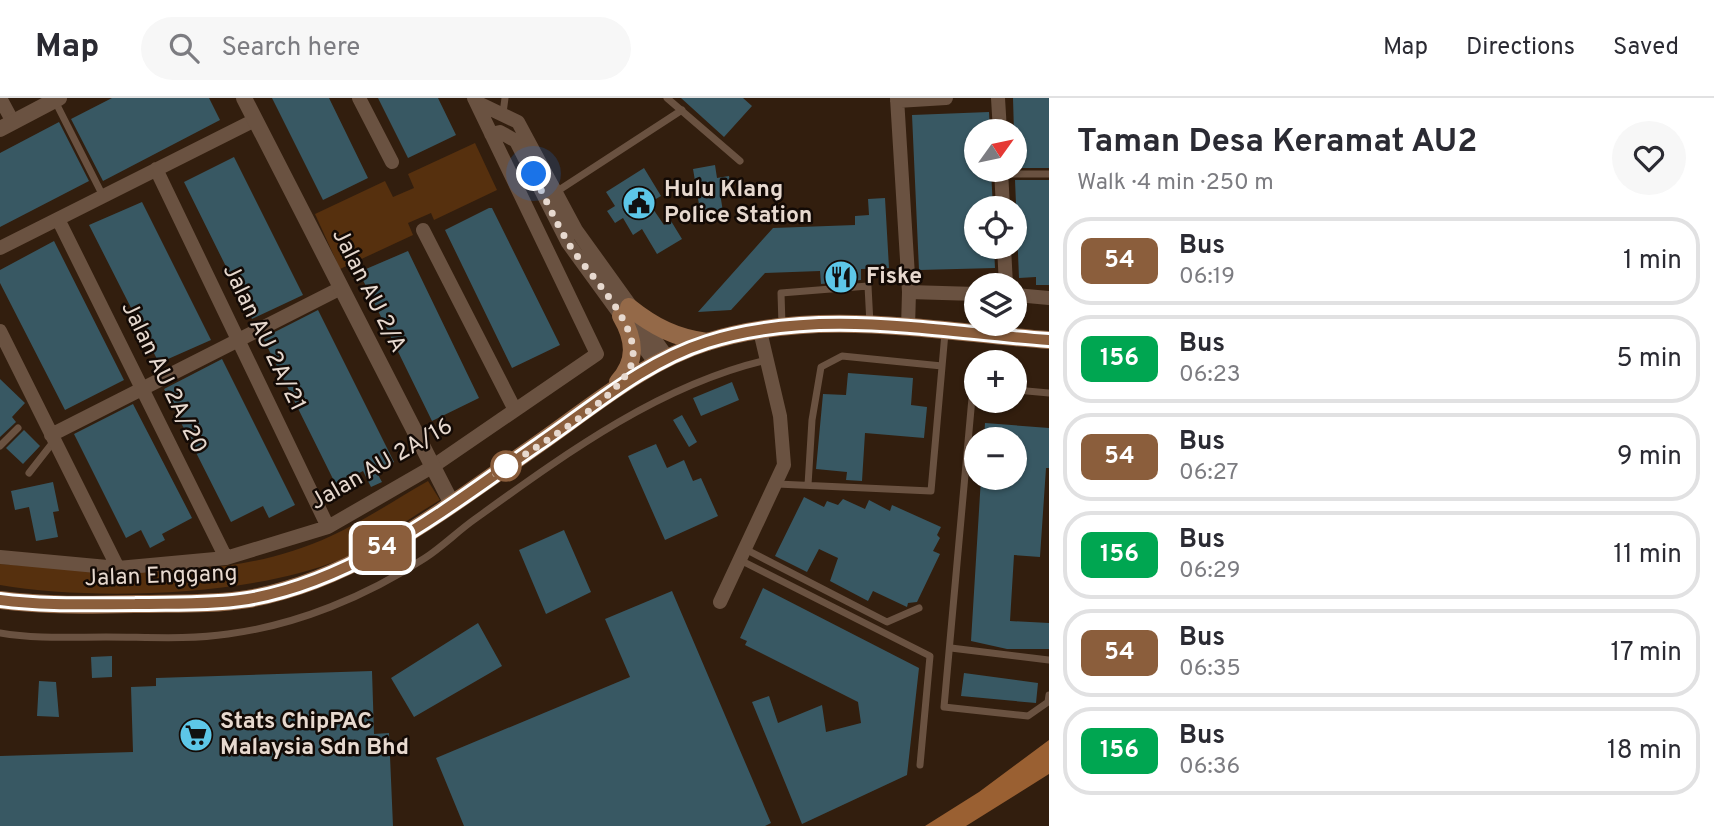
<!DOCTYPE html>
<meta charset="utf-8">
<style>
body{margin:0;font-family:Overpass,sans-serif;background:#f7f7f7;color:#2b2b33;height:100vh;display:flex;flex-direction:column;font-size:26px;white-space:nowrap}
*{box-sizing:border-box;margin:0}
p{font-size:23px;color:#7c7c81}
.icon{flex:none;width:38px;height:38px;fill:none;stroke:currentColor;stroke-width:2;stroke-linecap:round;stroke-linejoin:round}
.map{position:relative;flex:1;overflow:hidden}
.details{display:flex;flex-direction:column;background:#fff;width:665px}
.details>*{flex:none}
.badge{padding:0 14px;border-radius:10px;font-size:24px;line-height:46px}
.needle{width:46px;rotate:57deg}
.tools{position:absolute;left:964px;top:21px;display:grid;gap:14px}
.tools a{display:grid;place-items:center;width:63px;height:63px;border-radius:50%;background:#fff;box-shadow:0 2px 5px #0004;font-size:35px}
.you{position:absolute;width:35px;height:35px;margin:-18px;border:5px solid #fff;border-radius:50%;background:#1a73e8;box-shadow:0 0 0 10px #1a73e833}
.map>.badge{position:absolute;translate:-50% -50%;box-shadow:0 0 0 4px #fff}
.round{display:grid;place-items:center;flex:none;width:74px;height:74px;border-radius:37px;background:#f7f7f7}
.overview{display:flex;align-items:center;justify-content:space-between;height:119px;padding:0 28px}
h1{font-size:33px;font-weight:700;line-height:52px}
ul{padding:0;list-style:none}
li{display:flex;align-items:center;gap:21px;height:88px;margin:0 14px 10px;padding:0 14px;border:4px solid #e1e1e2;border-radius:28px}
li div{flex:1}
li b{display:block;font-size:26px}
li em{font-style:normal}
li .badge{min-width:77px;font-weight:700;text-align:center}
header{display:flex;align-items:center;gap:42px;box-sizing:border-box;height:98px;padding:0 35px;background:#fff;border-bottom:2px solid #e1e1e2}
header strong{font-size:33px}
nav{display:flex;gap:38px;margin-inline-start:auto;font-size:24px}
.search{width:490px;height:63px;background:#f7f7f7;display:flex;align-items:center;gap:18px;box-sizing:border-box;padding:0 24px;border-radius:38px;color:#7c7c81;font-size:26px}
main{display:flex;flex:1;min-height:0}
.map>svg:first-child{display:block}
.green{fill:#56300e}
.water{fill:#9a6032}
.building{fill:#385863}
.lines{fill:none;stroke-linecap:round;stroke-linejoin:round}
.service{stroke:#6a5241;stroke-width:7}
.minor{stroke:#6a5241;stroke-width:14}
.tertiary{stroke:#6a5241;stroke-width:16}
.secondary{stroke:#946948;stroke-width:18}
.line-casing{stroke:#fff;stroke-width:16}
.line{stroke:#8b5e3c;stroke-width:10}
.walk{stroke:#e7d9cf;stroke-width:7;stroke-dasharray:0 12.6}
.stop-dot{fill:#fff;stroke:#8b5e3c;stroke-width:3.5}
.labels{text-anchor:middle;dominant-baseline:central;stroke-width:5;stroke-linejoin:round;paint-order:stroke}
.poi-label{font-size:23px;font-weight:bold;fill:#e7d9cf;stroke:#130a05;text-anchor:start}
.street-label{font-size:23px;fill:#e7d9cf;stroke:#130a05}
</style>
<header>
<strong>Map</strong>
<div class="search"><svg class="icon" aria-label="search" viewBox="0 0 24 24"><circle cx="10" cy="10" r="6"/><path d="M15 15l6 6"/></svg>Search here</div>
<nav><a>Map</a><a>Directions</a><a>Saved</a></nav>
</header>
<main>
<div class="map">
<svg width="1049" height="728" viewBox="0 0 1049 728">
<rect width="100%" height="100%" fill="#321e0e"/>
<!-- green -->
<path class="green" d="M475,45l22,47 -63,30 -3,-7 -23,10 5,12 -73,34 -25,-55 70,-33 8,16 21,-9 -6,-14z
M428,383l12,19c-32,19 -66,45 -101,60 -87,36 -247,41 -339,25v-21c109,7 228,20 331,-28 33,-15 65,-37 97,-55z"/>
<!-- water -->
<path class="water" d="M1049,642v34l-83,52h-41l54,-34z"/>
<!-- building -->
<path class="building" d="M112,0h97l11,22 -117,61 -32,-62z
M272,0h57l39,80 -45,22z
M378,0h60l18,37 -48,23z
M681,0h62l9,8 -28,31z
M1013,0h36v70h-34z
M989,14l1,19h-14v39h15l2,38h-17v39h18l1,21 -76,2 -7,-155z
M59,24l30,59 -89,46v-74z
M234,59l69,138 -51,24 -68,-137z
M715,67l2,13 12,-2 2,15 -11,2 3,19 -22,4 -8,-47z
M644,70l17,28 -12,7 15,22 7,-4 11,18 -25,15 -15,-25 -9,6 -10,-17 -8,5 -8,-12 8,-5 -9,-14z
M1015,82h34v105h-13v-8l-17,1z
M885,100l4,70 -28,1v11l-40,4 -1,-13 -55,2 -34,37 -33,2 75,-84 82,-3v-9l14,-1 -1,-16z
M142,104l69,138 -52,23 -70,-138z
M489,110h3l68,137 -48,23 -67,-138z
M54,143l70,139 -59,30 -65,-127v-13z
M408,153l71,147 -47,23 -73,-149z
M318,212l76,152 -18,9 6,11 -11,5 -8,-16 -27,14 -73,-147z
M222,261l73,146 -26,13 -6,-12 -32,16 -67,-133z
M848,275l65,5 -2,27 16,2 -3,31 -59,-5 -3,48 -16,-1 1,-8 -31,-3 7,-75 23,1z
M0,281l25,24 -13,14 4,5 -16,15z
M732,284l7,18 -38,16 -8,-18z
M133,306l59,114 -30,16 3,6 -15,8 -9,-18 -15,8 -52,-104z
M682,317l15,27 -8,5 -16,-27z
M985,325l64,5v40h-3l-6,89 -26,-2 -4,66 39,2v26h-42l-36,-8 10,-163h34v-39h-31z
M24,332l16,16 -17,18 -17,-16z
M656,346l11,24 17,-8 9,21 8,-3 17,38 -53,24 -37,-84z
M53,384l6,29 -6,1 5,25 -22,4 -7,-34 -14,3 -4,-19z
M804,399l20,10 3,-6 11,4 5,-6 22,10 4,-9 21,11 2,-6 49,22 -4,8 3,3 -7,13 7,3 -23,48 -9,1 -1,4 -34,-16 -5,10 -38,-20 8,-23 -19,-9 -12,23 -32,-16z
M564,432l27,62 -45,22 -27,-64z
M763,490l156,80 -12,107 -105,49 -50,-122 17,-6 9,27 44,-18 4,27 35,-9 -3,-21 -113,-57 2,-4 -7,-3z
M672,493l99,232 -6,3h-301l-28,-68 194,-81 -25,-58z
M478,525l24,43 -88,51 -23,-39z
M112,558v21l-20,1 -1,-21z
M372,573l2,63 15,-1 4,93h-393v-70l133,-4 -2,-65 25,-1v-8z
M964,575l74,10 -2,20 -75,-7z
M39,583l17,1 3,35 -22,-1z"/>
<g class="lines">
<!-- service -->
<path class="service" d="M667,0l73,63
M55,3l48,95
M503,15l2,-15
M1001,76h48
M556,94l126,-82
M782,227l-1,-32 87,-7 2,38
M1015,292l34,3
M976,293l-4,7 -28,309 84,9 20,-14 1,-7
M0,348l18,-18
M29,375l25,-32
M777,386l154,7 14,-158
M808,387l4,-65 9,-53 21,-11 100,10
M745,451l142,73 32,-14
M740,462l190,96 -10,109
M0,535c34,6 71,4 106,4 40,0 82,3 122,-3 69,-9 139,-38 197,-76 17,-11 33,-27 50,-39 89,-64 184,-134 292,-159
M951,550l98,12"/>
<!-- minor -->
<path class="minor" d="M0,0l13,24
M359,0l33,64
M897,0l12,194 -1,36
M998,0l2,33
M897,3l49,-3
M476,4l42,20 58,108 92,128
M491,36l9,-2 16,9 52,102 88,121
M156,71l172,358
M1001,72l2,38
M58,121l168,339
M423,132l92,180
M1004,149l2,38
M0,150l255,-128
M909,194l67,2
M1015,197l34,3
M0,233l118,237
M51,337l290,-147
M0,459l118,11 108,-10 102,-31 104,-60 165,-113 -123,-256
M720,504l64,-137 -4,-49 -20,-85"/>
<!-- tertiary -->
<path class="tertiary" d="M244,0l208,406
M0,31l59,-31"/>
<!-- secondary -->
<path class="secondary" d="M629,209c25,20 47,31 78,35
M618,284c19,-21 17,-42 3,-66
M0,502c45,6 90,5 135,4 37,-1 76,1 113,-5 108,-19 198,-91 286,-152 55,-38 109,-85 173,-105 111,-35 229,-10 342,-2"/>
</g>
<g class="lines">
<defs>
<path id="line" d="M0,502c45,6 90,4 135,4 37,-1 76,1 113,-5 110,-19 201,-93 291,-155 54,-37 105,-82 168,-102 112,-35 229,-10 342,-2"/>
</defs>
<!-- line casing -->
<use href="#line" class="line-casing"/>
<!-- line -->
<use href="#line" class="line"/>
<!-- walk -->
<path class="walk" d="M506,368l-11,8c36,-25 114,-68 134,-104 21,-40 -44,-97 -62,-129 -12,-21 -23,-44 -33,-67"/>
</g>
<!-- icons -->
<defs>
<symbol id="civic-disc" viewBox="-11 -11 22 22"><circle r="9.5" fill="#5dc7e8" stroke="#130a05"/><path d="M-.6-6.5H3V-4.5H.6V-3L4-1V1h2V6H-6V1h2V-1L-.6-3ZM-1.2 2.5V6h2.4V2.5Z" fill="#111"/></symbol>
<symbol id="restaurant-disc" viewBox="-11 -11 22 22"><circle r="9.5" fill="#5dc7e8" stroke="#130a05"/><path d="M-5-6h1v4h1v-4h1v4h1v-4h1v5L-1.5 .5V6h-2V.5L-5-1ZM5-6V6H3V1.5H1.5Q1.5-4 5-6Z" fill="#111"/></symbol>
<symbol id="supermarket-disc" viewBox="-11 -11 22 22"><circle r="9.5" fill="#5dc7e8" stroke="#130a05"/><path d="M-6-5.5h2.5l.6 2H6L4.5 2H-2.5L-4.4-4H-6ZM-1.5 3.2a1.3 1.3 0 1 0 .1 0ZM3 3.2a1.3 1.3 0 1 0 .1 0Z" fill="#111"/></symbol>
</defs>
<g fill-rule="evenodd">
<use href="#civic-disc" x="620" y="86" width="38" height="38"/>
<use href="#restaurant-disc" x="822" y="160" width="38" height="38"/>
<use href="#supermarket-disc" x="177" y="618" width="38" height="38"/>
</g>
<!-- markers -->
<circle class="stop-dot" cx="506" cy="368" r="14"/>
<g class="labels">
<!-- poi labels -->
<g class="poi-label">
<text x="664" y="92">Hulu Klang<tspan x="664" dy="26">Police Station</tspan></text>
<text x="866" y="179">Fiske</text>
<text x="220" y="624">Stats ChipPAC<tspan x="220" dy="26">Malaysia Sdn Bhd</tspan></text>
</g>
<!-- street labels -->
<g class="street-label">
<text transform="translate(368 193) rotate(63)">Jalan AU 2/A</text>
<text transform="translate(263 240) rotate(64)">Jalan AU 2A/21</text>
<text transform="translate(163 280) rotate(64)">Jalan AU 2A/20</text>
<text transform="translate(382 367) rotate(-30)">Jalan AU 2A/16</text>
<text transform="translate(161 479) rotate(-2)">Jalan Enggang</text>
</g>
</g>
</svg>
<div class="tools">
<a><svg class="needle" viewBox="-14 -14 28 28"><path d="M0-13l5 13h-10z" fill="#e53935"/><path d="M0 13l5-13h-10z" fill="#7c7c81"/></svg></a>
<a><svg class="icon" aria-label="locate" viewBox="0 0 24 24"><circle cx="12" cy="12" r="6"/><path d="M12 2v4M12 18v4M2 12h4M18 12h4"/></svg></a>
<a><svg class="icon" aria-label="layers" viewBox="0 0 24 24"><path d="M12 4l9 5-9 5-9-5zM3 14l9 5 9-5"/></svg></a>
<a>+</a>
<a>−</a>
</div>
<div class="you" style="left:534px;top:76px"></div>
<b class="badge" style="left:382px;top:450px;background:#8b5e3c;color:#fff">54</b>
</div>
<section class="details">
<div class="overview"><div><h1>Taman Desa Keramat AU2</h1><p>Walk · 4 min · 250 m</p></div><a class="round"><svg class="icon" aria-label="heart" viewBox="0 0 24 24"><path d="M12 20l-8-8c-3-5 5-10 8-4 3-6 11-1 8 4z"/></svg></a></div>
<ul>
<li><span class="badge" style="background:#8b5e3c;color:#fff">54</span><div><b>Bus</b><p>06:19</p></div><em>1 min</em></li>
<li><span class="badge" style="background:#00a651;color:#fff">156</span><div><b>Bus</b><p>06:23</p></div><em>5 min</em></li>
<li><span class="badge" style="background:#8b5e3c;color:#fff">54</span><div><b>Bus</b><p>06:27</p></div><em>9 min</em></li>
<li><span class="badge" style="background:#00a651;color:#fff">156</span><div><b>Bus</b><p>06:29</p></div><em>11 min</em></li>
<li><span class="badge" style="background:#8b5e3c;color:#fff">54</span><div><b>Bus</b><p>06:35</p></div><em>17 min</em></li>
<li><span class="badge" style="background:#00a651;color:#fff">156</span><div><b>Bus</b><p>06:36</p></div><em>18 min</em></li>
</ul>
</section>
</main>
